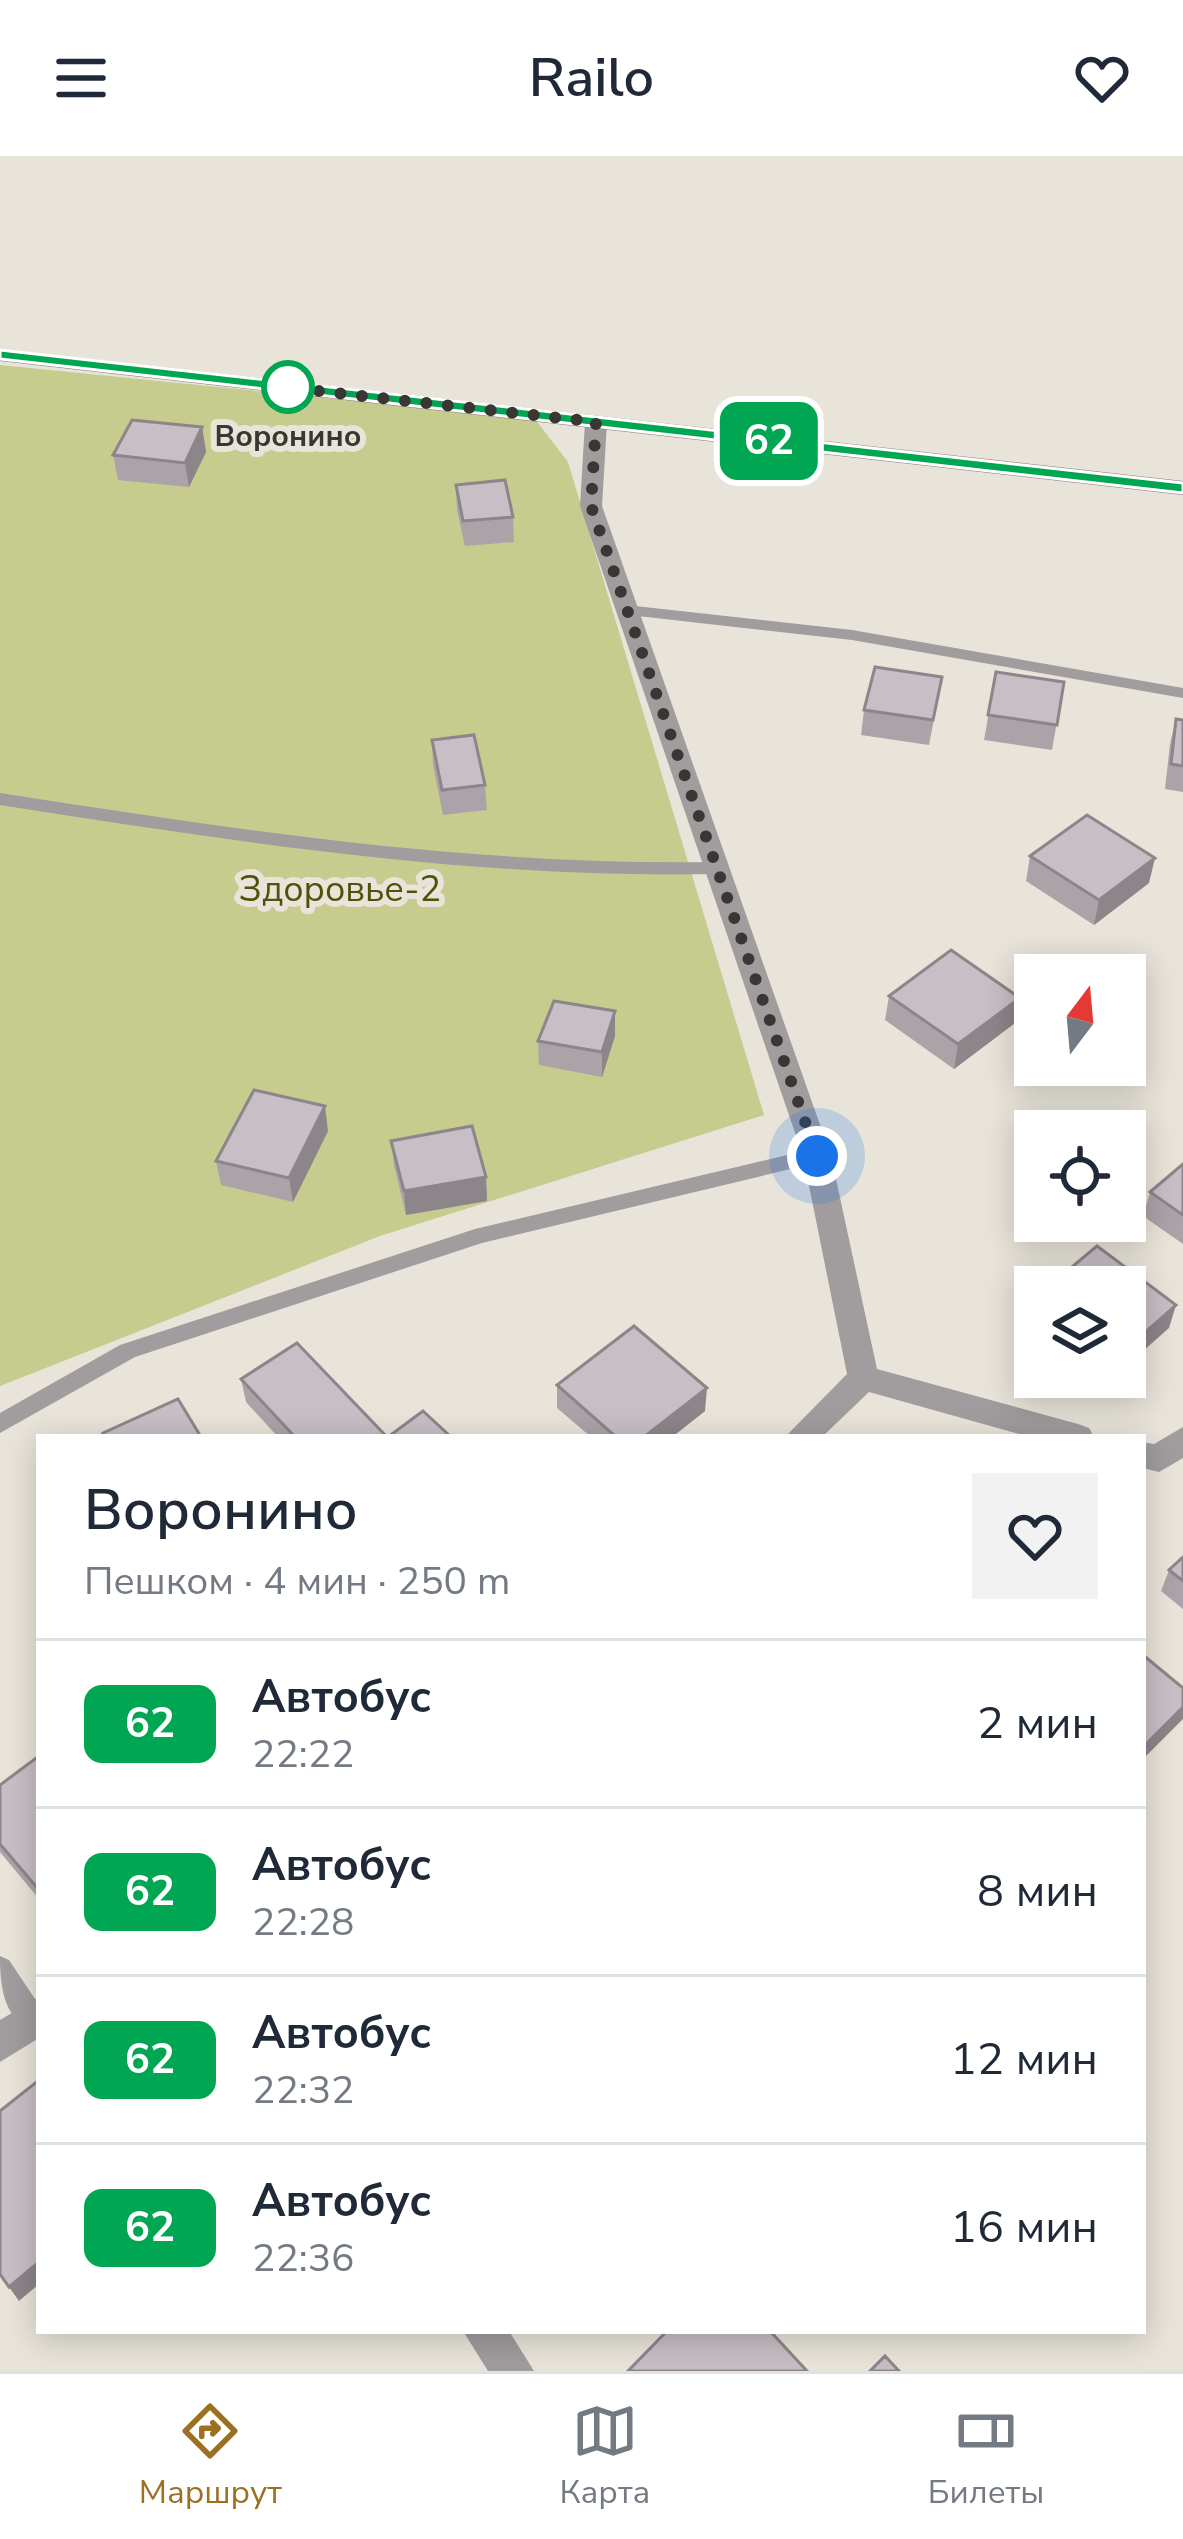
<!DOCTYPE html>
<html lang="ru">
<meta charset="utf-8">
<style>
body{margin:0;font-family:"Nunito Sans",sans-serif;background:#f2f2f3;color:#1f2937;height:100vh;display:flex;flex-direction:column;font-size:45px;white-space:nowrap}
*{box-sizing:border-box;margin:0}
p{font-size:39px;color:#747a83}
.icon{flex:none;width:66px;height:66px;fill:none;stroke:currentColor;stroke-width:2;stroke-linecap:round;stroke-linejoin:round}
.map{position:relative;flex:1;overflow:hidden}
.side{position:absolute;left:36px;top:1278px;width:1110px;height:900px;display:flex;flex-direction:column;background:#fff;border-radius:0px;box-shadow:0 6px 30px #0003}
.side>*{flex:none}
.badge{padding:0 24px;border-radius:18px;font-size:42px;line-height:78px}
.needle{width:78px;rotate:16deg}
.fabs{position:absolute;left:1014px;top:798px;display:grid;gap:24px}
.fabs a{display:grid;place-items:center;width:132px;height:132px;border-radius:0px;background:#fff;box-shadow:0 6px 30px #0003;font-size:60px}
.you{position:absolute;width:60px;height:60px;margin:-30px;border:9px solid #fff;border-radius:50%;background:#1a73e8;box-shadow:0 0 0 18px #1a73e833}
.map>.badge{position:absolute;translate:-50% -50%;box-shadow:0 0 0 6px #fff}
.round{display:grid;place-items:center;flex:none;width:126px;height:126px;border-radius:0px;background:#f2f2f3}
.summary{display:flex;align-items:center;justify-content:space-between;height:204px;padding:0 48px}
h1{font-size:57px;font-weight:600;line-height:90px}
ul{padding:0;list-style:none}
li{display:flex;align-items:center;gap:36px;height:168px;padding:0 48px;border-top:3px solid #e0e1e3}
li div{flex:1}
li b{display:block;font-size:45px}
li em{font-style:normal}
li .badge{min-width:132px;font-weight:700;text-align:center}
header{display:flex;justify-content:space-between;align-items:center;height:156px;padding:0 48px;background:#fff;font-size:54px;font-weight:600}
.tab-bar{display:flex;justify-content:space-around;align-items:center;height:168px;border-top:3px solid #e0e1e3;background:#fff;font-size:33px;color:#747a83}
.tab-bar a{display:grid;justify-items:center;gap:6px}
.tab-bar .selected{color:#9d7021}
.map>svg:first-child{display:block}
.green{fill:#c6cb8e}
.lines{fill:none;stroke-linecap:round;stroke-linejoin:round}
.lane{fill:#a19c9d;fill-rule:evenodd}
.street{fill:#a19c9d;fill-rule:evenodd}
.secondary{fill:#81797b;fill-rule:evenodd}
.wall{fill:#aca3a9}
.shaded-wall{fill:#8c858a}
.building{fill:#c8bec5;stroke:#8c858a;stroke-width:3}
.line{fill:#00a651;stroke:#fff;stroke-width:3}
.walk{stroke:#393733;stroke-width:12;stroke-dasharray:0 21.6}
.stop-dot{fill:#fff;stroke:#00a651;stroke-width:6}
.labels{text-anchor:middle;dominant-baseline:central;stroke-width:12;stroke-linejoin:round;paint-order:stroke}
.far-stop-label{font-size:30px;font-weight:bold;fill:#393733;stroke:#e8e4d9}
.park-label{font-size:36px;fill:#50520a;stroke:#e8e4d9}
</style>
<header><svg class="icon" aria-label="menu" viewBox="0 0 24 24"><path d="M4 6h16M4 12h16M4 18h16"/></svg>Railo<svg class="icon" aria-label="heart" viewBox="0 0 24 24"><path d="M12 20l-8-8c-3-5 5-10 8-4 3-6 11-1 8 4z"/></svg></header>
<div class="map">
<svg width="1183" height="2215" viewBox="0 0 1183 2215">
<rect width="100%" height="100%" fill="#e8e4d9"/>
<!-- green -->
<path class="green" d="M0,209l535,54 33,43 196,653 -384,121 -380,150z"/>
<g class="lines">
<!-- lane -->
<path class="lane" d="M626,449l226,25 331,58v10l-331,-58 -232,-26 -2,-4z
M0,637c238,37 474,73 716,69l9,6 -9,6c-242,5 -478,-32 -716,-69z
M817,992l10,8 -3,5 -342,82 -347,114 -135,76v-20l120,-68 355,-116z
M0,1800l9,4 30,45v24l-6,3c-30,-14 -33,-47 -33,-76z"/>
<!-- street -->
<path class="street" d="M596,260l11,6 -5,84 229,650 46,213 201,55 11,4 5,9h-64l-161,-45 -47,45h-37l62,-63 -44,-218 -223,-650 5,-84z
M1183,1271v31l-24,14 -16,-4v-26l11,2z
M39,1841v41l-39,24v-42z
M463,2175h46l25,40h-46z"/>
<!-- secondary -->
<path class="secondary" d="M0,193l1183,132v14l-1183,-134z"/>
</g>
<!-- wall -->
<path class="wall" d="M202,271l4,25 -17,35 -71,-7 -5,-25z
M456,329l57,32 1,25 -49,4 -8,-36z
M996,516l68,10 -12,68 -68,-10z
M942,521l-13,68 -68,-10 3,-25z
M1176,563l7,1v72l-18,-3 5,-45z
M432,584l53,45 2,25 -44,5 -10,-50z
M1030,700l119,27 -55,42 -68,-44z
M889,840l131,2 -5,25 -61,46 -69,-49z
M615,855v25l-13,41 -63,-12 -1,-24z
M328,975l-35,71 -72,-17 -5,-24z
M391,985l95,36 1,24 -81,14 -12,-50z
M1183,1008v80l-40,-28 7,-24z
M1035,1142v35l-10,-8 6,-23z
M1093,1221h20l-9,8z
M241,1223l146,58h-109l-32,-35z
M557,1229l148,26 -33,26h-81l-34,-29z
M1183,1401v52l-22,-18 8,-21z
M39,1600v143l-39,-47v-67z"/>
<!-- shaded-wall -->
<path class="shaded-wall" d="M202,271l4,25 -17,35 -4,-24z
M1155,702l-6,25 -55,42 5,-25z
M1020,842l-5,25 -61,46 4,-25z
M615,855v25l-13,41v-25z
M325,950l3,25 -35,71 -4,-24z
M486,1021l1,24 -81,14 -2,-24z
M1176,1149l-7,23 -44,39v-17z
M707,1232l-2,23 -33,26h-28z
M1183,1551v12l-40,40v-12z
M39,2106v22l-20,17 -10,-14z"/>
<!-- building -->
<path class="building" d="M132,264l70,7 -17,36 -72,-8z
M505,324l8,37 -50,4 -7,-36z
M875,511l67,10 -9,43 -69,-10z
M996,516l68,10 -7,43 -69,-10z
M1176,563l7,1v46l-12,-2z
M474,579l11,50 -43,5 -10,-50z
M1087,659l68,43 -56,42 -69,-44z
M951,794l69,48 -62,46 -69,-48z
M554,845l61,10 -13,41 -64,-11z
M254,934l71,16 -36,72 -73,-17z
M472,970l14,51 -82,14 -13,-50z
M1183,1008v51l-33,-23z
M1097,1090l79,59 -51,45v-63h-77z
M634,1170l73,62 -63,49h-28l-59,-52z
M297,1187l90,94h-92l-54,-58z
M178,1243l23,38h-95l-3,-4z
M423,1255l28,26h-63z
M1183,1401v24l-14,-11z
M1143,1499l40,33v19l-40,40z
M39,1600v134l-39,-46v-59z
M39,1924v182l-30,25 -9,-13v-163z
M667,2175h103l37,40h-179z
M885,2200l14,15h-29z"/>
<!-- line -->
<path class="line" d="M0,194l1183,133v10l-1183,-134z"/>
<g class="lines">
<!-- walk -->
<path class="walk" d="M288,231h-6l314,35 -5,84 226,650"/>
</g>
<!-- markers -->
<circle class="stop-dot" cx="288" cy="231" r="24"/>
<g class="labels">
<!-- far-stop labels -->
<g class="far-stop-label">
<text x="288" y="280">Воронино</text>
</g>
<!-- park labels -->
<g class="park-label">
<text x="340" y="733">Здоровье-2</text>
</g>
</g>
</svg>
<div class="fabs">
<a><svg class="needle" viewBox="-14 -14 28 28"><path d="M0-13l5 13h-10z" fill="#e53935"/><path d="M0 13l5-13h-10z" fill="#747a83"/></svg></a>
<a><svg class="icon" aria-label="locate" viewBox="0 0 24 24"><circle cx="12" cy="12" r="6"/><path d="M12 2v4M12 18v4M2 12h4M18 12h4"/></svg></a>
<a><svg class="icon" aria-label="layers" viewBox="0 0 24 24"><path d="M12 4l9 5-9 5-9-5zM3 14l9 5 9-5"/></svg></a>
</div>
<div class="you" style="left:817px;top:1000px"></div>
<b class="badge" style="left:769px;top:285px;background:#00a651;color:#fff">62</b>
<section class="side">
<div class="summary"><div><h1>Воронино</h1><p>Пешком · 4 мин · 250 m</p></div><a class="round"><svg class="icon" aria-label="heart" viewBox="0 0 24 24"><path d="M12 20l-8-8c-3-5 5-10 8-4 3-6 11-1 8 4z"/></svg></a></div>
<ul>
<li><span class="badge" style="background:#00a651;color:#fff">62</span><div><b>Автобус</b><p>22:22</p></div><em>2 мин</em></li>
<li><span class="badge" style="background:#00a651;color:#fff">62</span><div><b>Автобус</b><p>22:28</p></div><em>8 мин</em></li>
<li><span class="badge" style="background:#00a651;color:#fff">62</span><div><b>Автобус</b><p>22:32</p></div><em>12 мин</em></li>
<li><span class="badge" style="background:#00a651;color:#fff">62</span><div><b>Автобус</b><p>22:36</p></div><em>16 мин</em></li>
</ul>
</section>
</div>
<nav class="tab-bar">
<a class="selected"><svg class="icon" aria-label="directions" viewBox="0 0 24 24"><path d="M12 3l9 9-9 9-9-9zM9 14v-3h6M13 9l2 2-2 2"/></svg>Маршрут</a>
<a><svg class="icon" aria-label="map" viewBox="0 0 24 24"><path d="M3 6l6-2 6 2 6-2v14l-6 2-6-2-6 2zM9 4v14M15 6v14"/></svg>Карта</a>
<a><svg class="icon" aria-label="tickets" viewBox="0 0 24 24"><path d="M3 7h18v10H3zM15 7v10"/></svg>Билеты</a>
</nav>
